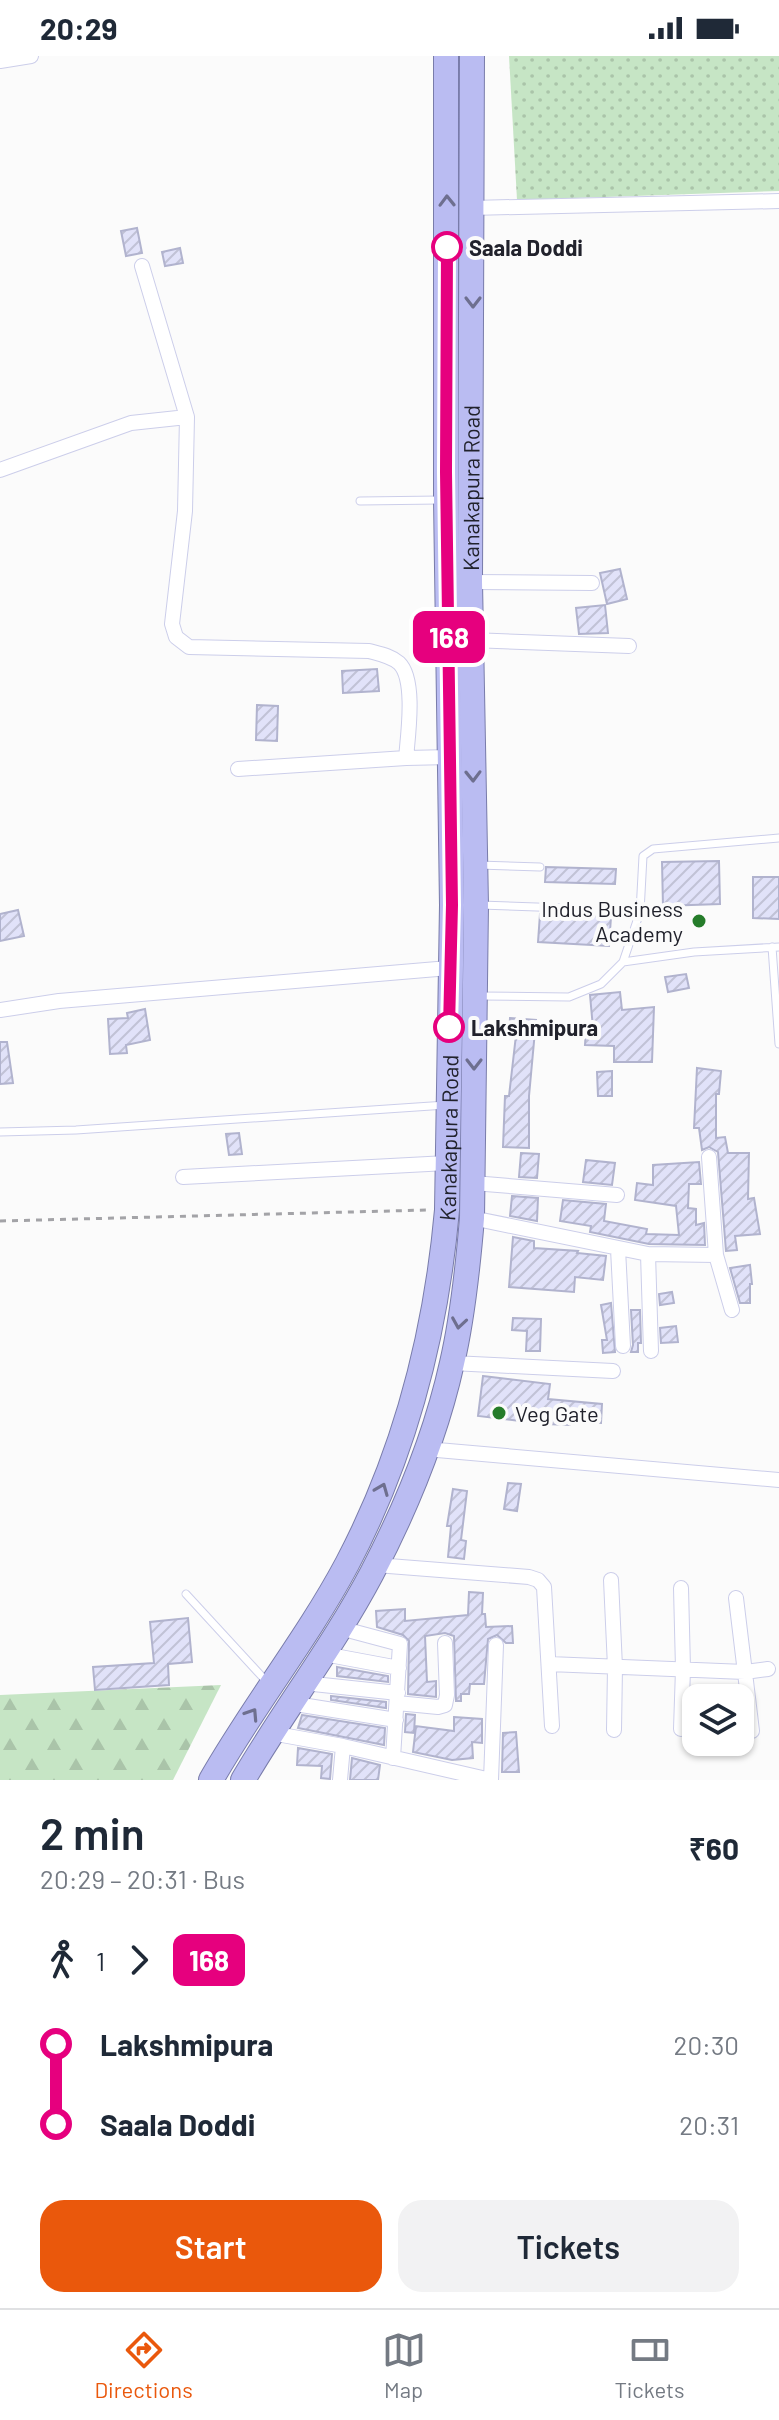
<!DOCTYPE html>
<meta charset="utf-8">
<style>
body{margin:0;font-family:Barlow,sans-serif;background:#f2f2f3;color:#1f2937;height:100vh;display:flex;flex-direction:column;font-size:30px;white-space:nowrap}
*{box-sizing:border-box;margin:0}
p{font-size:26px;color:#747a83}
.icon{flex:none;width:44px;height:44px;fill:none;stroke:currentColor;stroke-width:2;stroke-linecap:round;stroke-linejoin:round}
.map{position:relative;height:1724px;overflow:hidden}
.details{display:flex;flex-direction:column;background:#fff;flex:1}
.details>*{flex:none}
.badge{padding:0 16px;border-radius:12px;font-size:28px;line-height:52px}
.buttons{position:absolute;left:682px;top:1628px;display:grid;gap:16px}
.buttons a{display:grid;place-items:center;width:72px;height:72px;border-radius:16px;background:#fff;box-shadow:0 2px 6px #0004;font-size:40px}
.map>.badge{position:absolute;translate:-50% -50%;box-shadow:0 0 0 4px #fff}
.legs{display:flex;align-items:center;gap:12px;height:88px;padding:0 40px;font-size:26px}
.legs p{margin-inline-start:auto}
.head{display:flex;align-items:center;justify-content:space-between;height:136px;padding:0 40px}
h1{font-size:44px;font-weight:600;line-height:60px}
.primary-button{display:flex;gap:16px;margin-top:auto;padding:16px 40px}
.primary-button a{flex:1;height:92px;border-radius:24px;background:#ea580c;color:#fff;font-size:32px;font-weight:600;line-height:92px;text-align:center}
.primary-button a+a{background:#f2f2f3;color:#1f2937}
ul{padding:0 40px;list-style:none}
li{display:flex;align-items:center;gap:28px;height:80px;font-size:30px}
li i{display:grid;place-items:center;width:12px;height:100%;margin:0 10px;background:currentColor}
li i::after{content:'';width:20px;height:20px;margin:-10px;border:6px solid;border-radius:50%;background:#fff}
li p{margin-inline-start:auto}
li:first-child i{background:linear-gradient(#0000 50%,currentColor 0)}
li:last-child i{background:linear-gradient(currentColor 50%,#0000 0)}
.status{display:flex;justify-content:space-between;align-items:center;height:56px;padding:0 40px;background:#fff;direction:ltr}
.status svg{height:22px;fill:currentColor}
.tab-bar{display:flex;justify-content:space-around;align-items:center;height:112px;border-top:2px solid #e0e1e3;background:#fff;font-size:22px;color:#747a83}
.tab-bar a{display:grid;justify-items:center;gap:4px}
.tab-bar .active{color:#ea580c}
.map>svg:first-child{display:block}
.grass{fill:url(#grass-dots)}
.forest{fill:url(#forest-firs)}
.building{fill:url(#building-hatch);stroke:#b1b3ce;stroke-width:2}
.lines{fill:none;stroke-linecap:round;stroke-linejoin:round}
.service-casing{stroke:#ccceea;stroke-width:9}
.minor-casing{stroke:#ccceea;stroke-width:16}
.trunk-casing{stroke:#797caa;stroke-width:26}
.path{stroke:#a3a3a7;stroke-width:3;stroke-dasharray:6 6;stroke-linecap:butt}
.service{stroke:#fff;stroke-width:7}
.minor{stroke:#fff;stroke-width:14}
.trunk{stroke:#babcf2;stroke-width:24}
.oneway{stroke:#6e6f8f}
.line-1-casing{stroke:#fff;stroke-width:18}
.line-1{stroke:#e6007e;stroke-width:12}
.stop-1-dot{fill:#fff;stroke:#e6007e;stroke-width:4}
.poi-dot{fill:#257c2a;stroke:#fbfbfb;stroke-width:3}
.labels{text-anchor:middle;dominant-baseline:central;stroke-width:8;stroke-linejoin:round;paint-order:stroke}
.stop-label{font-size:22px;font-weight:bold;fill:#21222c;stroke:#fbfbfb;text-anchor:start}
.street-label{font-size:22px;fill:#21222c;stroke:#fbfbfb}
.poi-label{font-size:22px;fill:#21222c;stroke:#fbfbfb;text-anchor:end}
</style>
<div class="status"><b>20:29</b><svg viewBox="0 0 49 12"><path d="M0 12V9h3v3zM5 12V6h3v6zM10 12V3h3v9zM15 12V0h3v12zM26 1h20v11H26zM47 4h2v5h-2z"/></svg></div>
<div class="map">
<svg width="779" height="1724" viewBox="0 0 779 1724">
<defs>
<pattern id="grass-dots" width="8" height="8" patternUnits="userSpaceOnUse" patternTransform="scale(2)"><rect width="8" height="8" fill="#c6e5c5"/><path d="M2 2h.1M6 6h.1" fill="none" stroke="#aac4a9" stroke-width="1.8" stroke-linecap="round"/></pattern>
<pattern id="forest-firs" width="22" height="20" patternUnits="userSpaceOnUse" patternTransform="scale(2)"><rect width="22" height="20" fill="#c6e5c5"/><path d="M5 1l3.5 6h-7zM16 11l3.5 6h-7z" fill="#aac4a9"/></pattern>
<pattern id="building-hatch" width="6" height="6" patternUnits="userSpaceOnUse" patternTransform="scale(2)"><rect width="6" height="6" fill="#e1e2f9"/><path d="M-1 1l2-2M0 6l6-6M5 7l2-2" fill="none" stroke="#c1c2d6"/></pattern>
</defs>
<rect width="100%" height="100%" fill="#fbfbfb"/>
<!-- grass -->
<path class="grass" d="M509,0h270v135l-262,9z"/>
<!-- forest -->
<path class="forest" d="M221,1629l-48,95h-173v-85z"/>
<!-- building -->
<path class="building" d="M137,172l5,25 -16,3 -5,-25z
M180,192l3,15 -18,3 -3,-14z
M620,513l7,30 -20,5 -7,-31z
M605,549l3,28 -29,1 -3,-26z
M377,613l2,22 -36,2 -1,-22z
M257,649l21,1 -1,35 -21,-1z
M719,805l1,43 -57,2 -1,-44z
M546,811l70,2 -1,15 -70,-2z
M753,821h26v42l-26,-1z
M18,854l6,26 -24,5v-27z
M540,858l71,3 -2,29 -71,-4z
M686,918l3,14 -21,4 -3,-15z
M620,936l2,18 32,-3 -2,55h-38v-16l-29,-1 1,-17h7l-3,-33z
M145,953l5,31 -24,5 1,8 -17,1 -2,-35 20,-1 -1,-5z
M510,962l26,2 -7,76v52l-26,-1 2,-51h4l7,-61 -7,-1z
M0,986h7l6,41 -13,1z
M697,1012l24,3 -2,23h-3v44l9,-1 3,16h21l-1,46 6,-1 6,36 -25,2 2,14 -11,1 -8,-99 -9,-5 -7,3 -3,-22h-5z
M612,1015v25h-14l-1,-24z
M239,1077l3,21 -13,1 -3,-21z
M521,1097l18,1 -2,24 -18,-1z
M586,1104l29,3 -3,22 -29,-3z
M699,1106l2,22h-12l-1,24 8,1v16l8,-2 1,22 -56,-1 -59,-12 1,-6 -31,-5 3,-21 43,4 -2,17 43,8 -1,5 33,1 -3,-29 -41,-6 2,-17 16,2v-20z
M512,1140l26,2 -1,23 -27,-5z
M513,1181l21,4v7l44,3 -1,2 29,3 -3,24 -28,-3 -1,15 -65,-5z
M750,1209l2,19h-2v19h-10l-10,-35z
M672,1236l2,11 -14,2 -1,-11z
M611,1247l4,49 -12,1 -1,-13h5l-6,-35z
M631,1254h9l1,33h-3v9h-7l2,-7z
M513,1262l28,1 -1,32h-14l1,-20 -15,-1z
M676,1270l2,16 -17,1 -1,-15z
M483,1320l67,8 -2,15 54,5 -1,19 -31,-2v4l-25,-1 -67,-8z
M508,1427l13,1 -4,27 -13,-2z
M453,1433l14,2 -6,49 5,1 -2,18 -16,-2 3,-31h-4z
M469,1536l14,1 -1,21h3l1,13 26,-1 1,17h-7l-9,-8 -9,4 -4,45h-14l-1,10h-8v7h-5l-2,-65 -9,-3 -20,3 2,46 9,-1v16l-28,-3 1,-53 -6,-6 -26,-8 -1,-16 29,-2v12l63,-6z
M188,1562l4,44 -24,2 1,21 -74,5 -2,-23 61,-4 -4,-41z
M337,1611l51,9v6l-51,-6z
M331,1640l55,6v6l-55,-8z
M406,1658l9,1 -1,18 -9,-1z
M302,1659l83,13 -1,17 -86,-17z
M454,1661l28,2v24l-10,-1 1,16 -21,2 -39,-8 3,-26 38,5z
M516,1676l3,40h-17l1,-39z
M298,1692l34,6 -2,25 -9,-1 1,-12 -25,-1z
M352,1702l28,7 -2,15h-28z"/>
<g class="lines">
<defs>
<path id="service" d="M360,445l80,-1
M478,809l62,2
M480,849l85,3
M772,891l7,97
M623,906l71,-10 85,-5
M480,940l89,1 32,-13 22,-22 17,-50 3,-56 10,-7 126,-11
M0,1076l76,-2 370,-25
M186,1538l80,87"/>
<path id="minor" d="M0,5l31,-5
M471,152l308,-7
M142,210l45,151
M0,414l131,-47 56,-6 -2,94 -13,113 4,13 13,10 180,4c11,3 22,5 30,12 17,16 9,72 7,95l44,-1
M470,526l122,1
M471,584l158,6
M238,713l168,-11
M0,954l59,-9 390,-33
M709,1101l7,98 16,55
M183,1121l264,-14
M473,1127l144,12
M472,1162l176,36 68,1
M618,1193l5,97
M648,1198l3,97
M452,1307l161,8
M426,1393l353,31
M376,1509l153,12 9,3 6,7 8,139
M611,1524l4,87 -1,63
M681,1532l2,81 -2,60
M736,1542l16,133
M340,1572l60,16 -7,114
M324,1598l75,14
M549,1608l196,8 23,-3
M304,1627l94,10
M289,1647l107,17
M397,1647l41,4 7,-2 2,-10 -2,-52
M271,1677l72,13 148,34
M340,1724l3,-34
M491,1724l5,-135"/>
<g id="trunk">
<path id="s1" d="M211,1724c42,-74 96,-141 136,-216 58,-110 89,-231 100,-354l5,-305 -6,-405v-444"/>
<path id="s2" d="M243,1724c41,-70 91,-135 129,-207 34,-65 64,-138 80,-210 11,-47 16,-97 20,-145l4,-313 -6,-323 2,-526"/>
</g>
</defs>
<!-- service casing -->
<use href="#service" class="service-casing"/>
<!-- minor casing -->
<use href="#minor" class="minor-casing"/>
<!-- trunk casing -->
<use href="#trunk" class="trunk-casing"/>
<!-- path -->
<path class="path" d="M0,1165l428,-11"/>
<!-- service -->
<use href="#service" class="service"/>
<!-- minor -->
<use href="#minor" class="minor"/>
<!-- trunk -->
<use href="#trunk" class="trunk"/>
</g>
<!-- one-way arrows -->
<defs><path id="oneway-chevron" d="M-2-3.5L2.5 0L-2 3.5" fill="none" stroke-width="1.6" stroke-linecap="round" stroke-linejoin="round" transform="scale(2)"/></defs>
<g class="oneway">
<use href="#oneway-chevron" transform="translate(447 145) rotate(-91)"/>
<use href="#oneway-chevron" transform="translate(473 246) rotate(90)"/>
<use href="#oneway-chevron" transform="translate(473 720) rotate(89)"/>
<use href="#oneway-chevron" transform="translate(474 1008) rotate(90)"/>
<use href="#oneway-chevron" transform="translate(459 1267) rotate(99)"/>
<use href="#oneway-chevron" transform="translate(382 1433) rotate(-68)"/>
<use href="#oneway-chevron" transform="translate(252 1658) rotate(-57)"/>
</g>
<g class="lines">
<defs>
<path id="line-1" d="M447,191l-1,225 6,433 -3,122"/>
</defs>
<!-- line-1 casing -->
<use href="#line-1" class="line-1-casing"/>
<!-- line-1 -->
<use href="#line-1" class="line-1"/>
</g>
<!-- markers -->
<g class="stop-1-dot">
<circle cx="447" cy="191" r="14"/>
<circle cx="449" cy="971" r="14"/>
</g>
<g class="poi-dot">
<circle cx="699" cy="865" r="8"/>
<circle cx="499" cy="1357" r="8"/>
</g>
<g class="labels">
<!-- stop labels -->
<g class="stop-label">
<text x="469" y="191">Saala Doddi</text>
<text x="471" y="971">Lakshmipura</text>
</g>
<!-- street labels -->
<g class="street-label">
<text stroke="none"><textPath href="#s2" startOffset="1346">Kanakapura Road</textPath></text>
<text stroke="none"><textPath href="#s1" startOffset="698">Kanakapura Road</textPath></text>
</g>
<!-- poi labels -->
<g class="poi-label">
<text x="683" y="852">Indus Business<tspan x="683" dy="25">Academy</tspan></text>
<text x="515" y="1357" text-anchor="start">Veg Gate</text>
</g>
</g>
</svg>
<div class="buttons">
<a><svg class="icon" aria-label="layers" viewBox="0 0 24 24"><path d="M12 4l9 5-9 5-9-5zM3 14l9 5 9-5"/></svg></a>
</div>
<b class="badge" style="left:449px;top:581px;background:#e6007e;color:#fff">168</b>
</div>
<section class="details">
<div class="head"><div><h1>2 min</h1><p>20:29 – 20:31 · Bus</p></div><b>₹60</b></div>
<div class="legs"><svg class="icon" aria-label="walk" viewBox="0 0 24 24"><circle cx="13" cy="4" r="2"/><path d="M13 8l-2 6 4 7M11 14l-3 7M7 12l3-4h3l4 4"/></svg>1<svg class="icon" aria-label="forward" viewBox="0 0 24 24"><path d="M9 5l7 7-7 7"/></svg><b class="badge" style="background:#e6007e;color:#fff">168</b></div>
<ul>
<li><i style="color:#e6007e"></i><b>Lakshmipura</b><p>20:30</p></li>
<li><i style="color:#e6007e"></i><b>Saala Doddi</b><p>20:31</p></li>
</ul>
<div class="primary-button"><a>Start</a><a>Tickets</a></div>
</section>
<nav class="tab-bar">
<a class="active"><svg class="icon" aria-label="directions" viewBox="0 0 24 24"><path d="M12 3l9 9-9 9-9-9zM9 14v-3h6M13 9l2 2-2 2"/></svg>Directions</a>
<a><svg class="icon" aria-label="map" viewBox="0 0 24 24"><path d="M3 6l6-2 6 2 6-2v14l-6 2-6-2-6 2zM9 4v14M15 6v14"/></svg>Map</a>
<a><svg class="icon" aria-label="tickets" viewBox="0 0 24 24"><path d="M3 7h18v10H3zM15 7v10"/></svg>Tickets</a>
</nav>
